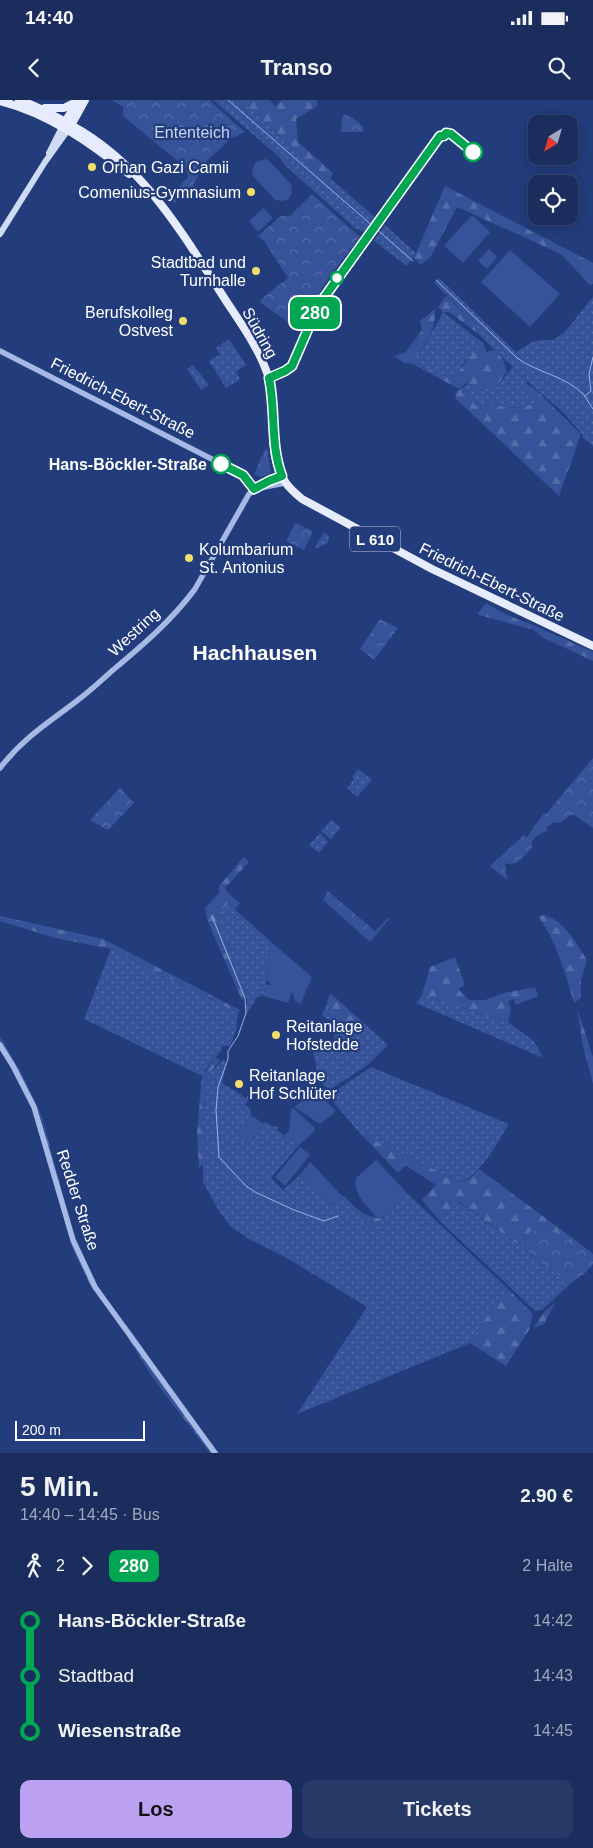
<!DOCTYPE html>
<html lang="de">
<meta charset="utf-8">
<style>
body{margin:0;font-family:Helvetica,sans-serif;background:#273966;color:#f1f3f6;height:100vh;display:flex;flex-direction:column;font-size:19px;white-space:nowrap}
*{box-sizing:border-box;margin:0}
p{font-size:16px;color:#9fa8bc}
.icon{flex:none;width:28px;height:28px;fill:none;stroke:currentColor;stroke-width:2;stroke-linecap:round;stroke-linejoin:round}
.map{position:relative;height:1353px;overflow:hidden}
.drawer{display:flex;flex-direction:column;background:#1a2d5d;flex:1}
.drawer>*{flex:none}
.badge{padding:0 10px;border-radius:8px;font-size:18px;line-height:32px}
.needle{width:32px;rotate:217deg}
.fabs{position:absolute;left:528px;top:15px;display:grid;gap:10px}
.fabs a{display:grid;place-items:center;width:50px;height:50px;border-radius:10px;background:#1a2d5d;box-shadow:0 2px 12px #0003,0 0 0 1px #384972;font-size:25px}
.scale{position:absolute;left:15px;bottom:12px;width:130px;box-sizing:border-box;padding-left:5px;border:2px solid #fff;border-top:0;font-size:14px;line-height:18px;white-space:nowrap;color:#fff;-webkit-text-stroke:4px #223c7c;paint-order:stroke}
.map>.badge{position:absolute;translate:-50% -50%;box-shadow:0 0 0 2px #fff}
.legs{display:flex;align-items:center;gap:8px;height:55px;padding:0 20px;font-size:16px}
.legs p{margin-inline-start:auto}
.summary{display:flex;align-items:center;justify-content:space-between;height:85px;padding:0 20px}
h1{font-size:28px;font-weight:700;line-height:38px}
.action{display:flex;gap:10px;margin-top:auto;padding:10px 20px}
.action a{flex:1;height:58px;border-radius:10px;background:#bca0f2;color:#111;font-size:20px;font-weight:700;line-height:58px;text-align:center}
.action a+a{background:#273966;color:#f1f3f6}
ul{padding:0 20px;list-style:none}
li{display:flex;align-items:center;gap:18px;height:55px;font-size:19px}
li i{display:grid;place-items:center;width:8px;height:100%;margin:0 6px;background:currentColor}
li i::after{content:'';width:12px;height:12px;margin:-6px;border:4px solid;border-radius:50%;background:#1a2d5d}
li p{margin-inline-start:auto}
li:first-child i{background:linear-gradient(#0000 50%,currentColor 0)}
li:last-child i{background:linear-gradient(currentColor 50%,#0000 0)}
.status{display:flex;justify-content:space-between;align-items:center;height:35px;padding:0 25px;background:#1a2d5d;direction:ltr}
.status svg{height:14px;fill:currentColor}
header{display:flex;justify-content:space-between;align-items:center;height:65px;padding:0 20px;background:#1a2d5d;font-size:22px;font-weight:700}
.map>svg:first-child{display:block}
.grass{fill:url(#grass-dots)}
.forest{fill:url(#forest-firs)}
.park{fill:url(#park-crowns)}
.pitch{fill:#36539a}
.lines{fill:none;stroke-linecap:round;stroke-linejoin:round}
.stream{stroke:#9ab2e6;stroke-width:1}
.tertiary{stroke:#a6b9e5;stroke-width:5.5}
.secondary{stroke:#cfdaf5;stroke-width:6}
.primary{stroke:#e6ecfd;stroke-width:8}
.line-1-casing{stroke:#fff;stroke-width:11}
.line-1{stroke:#00a651;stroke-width:8}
.stop-1-dot{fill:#fff;stroke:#00a651;stroke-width:2.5}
.poi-dot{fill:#f1de68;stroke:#223c7c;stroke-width:2}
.labels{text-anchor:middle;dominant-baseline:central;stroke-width:4.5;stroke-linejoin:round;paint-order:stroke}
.shield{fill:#223c7c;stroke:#bdc4d8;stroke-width:1}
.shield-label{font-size:15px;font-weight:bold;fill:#fff}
.park-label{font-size:16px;fill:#c9d6f4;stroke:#223c7c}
.poi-label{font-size:16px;fill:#fff;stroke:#223c7c;text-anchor:start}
.street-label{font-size:16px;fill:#fff;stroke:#223c7c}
.stop-label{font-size:16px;font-weight:bold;fill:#fff;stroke:#223c7c;text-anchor:end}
.district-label{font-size:21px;font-weight:bold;fill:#fff;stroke:#223c7c}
</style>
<div class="status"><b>14:40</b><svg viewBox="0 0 49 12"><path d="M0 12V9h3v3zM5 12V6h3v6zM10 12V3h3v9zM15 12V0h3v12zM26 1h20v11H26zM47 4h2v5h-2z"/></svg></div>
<header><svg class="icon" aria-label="back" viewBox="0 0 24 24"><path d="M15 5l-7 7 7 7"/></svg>Transo<svg class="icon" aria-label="search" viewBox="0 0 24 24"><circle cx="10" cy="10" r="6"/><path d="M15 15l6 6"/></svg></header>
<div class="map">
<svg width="593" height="1353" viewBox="0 0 593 1353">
<defs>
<pattern id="grass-dots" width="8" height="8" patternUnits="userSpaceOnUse" patternTransform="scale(1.25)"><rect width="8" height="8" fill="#36539a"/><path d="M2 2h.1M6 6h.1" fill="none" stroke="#546da9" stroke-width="1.8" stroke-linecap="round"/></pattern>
<pattern id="forest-firs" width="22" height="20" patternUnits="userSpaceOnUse" patternTransform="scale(1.25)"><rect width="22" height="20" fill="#36539a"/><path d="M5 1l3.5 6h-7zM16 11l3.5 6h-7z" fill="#546da9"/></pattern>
<pattern id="park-crowns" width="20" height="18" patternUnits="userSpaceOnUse" patternTransform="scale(1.25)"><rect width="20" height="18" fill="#36539a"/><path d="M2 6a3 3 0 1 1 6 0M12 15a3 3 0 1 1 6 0" fill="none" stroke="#546da9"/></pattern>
</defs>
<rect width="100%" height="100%" fill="#223c7c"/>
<!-- grass -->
<path class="grass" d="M213,0h27l88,79 2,-1 45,39 -11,15 -8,-3 -69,-62 -9,-11z
M385,125l31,28 -9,13 -33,-25z
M439,178l77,74 16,-10 8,-2h13l11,-7 29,-36v149l-11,-9 1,-2 -20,-23 -36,-31v8l10,14c-17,7 -31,5 -47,-1l-6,11 -13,-12 -7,-14 4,-3 15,7h10l20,-24 -37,-35 1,-7 -43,-42z
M443,212l41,32 2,7 -4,-4 -18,15 -11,17 -25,-10 -14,-8 13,-19z
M229,239l17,26 -10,7 4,7 -14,9 -17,-27 11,-7 -4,-6z
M193,265l16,20 -8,5 -14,-21z
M324,432l5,4 -1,7 -11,5 -2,-1z
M358,669l14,11 -15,17 -10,-9 7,-9 -2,-2z
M331,720l10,8 -10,11 -10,-8z
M320,733l8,9 -9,11 -10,-8z
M228,803l42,38 -4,44 -3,11 -6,1 -11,18 1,-18 -31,-82z
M111,849l127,64 -2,17 -6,16h-7c-5,12 -16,18 -21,30l-118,-57z
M422,895l86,27 26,19 9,17 -127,-55z
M327,903l8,13 6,3 2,6 4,3 11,-10 30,27 -19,19 -38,25 -7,-3 -7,-15 -6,-30 3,-3 16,7c9,-18 12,-20 -8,-29z
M224,959l3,5 -5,19 24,15 3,-4 2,2 -6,9 6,4v6l-14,21 12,9 16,-23 9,5 1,-1 3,1 -1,3 21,16 -27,32 12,12 16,-14 33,30 9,-9 31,35 10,-14 26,-24 100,95 -12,13 -26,41 -173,71 70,-107 -80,-49 -38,-19 -18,-12 -12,-16 -16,-29v-69l5,-38z
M371,967l138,57c-13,20 -26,50 -50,58l-100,-50 -24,-28 -5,-7 2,-4z
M457,1101l62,44 51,39 -28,26 -7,1 -96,-91z"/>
<!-- forest -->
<path class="forest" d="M240,0h30l5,6 7,-6h35v6l-21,13 2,23 35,31 -4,7z
M445,86l148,77v21l-3,1 -29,-31 -104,-47 -26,49 -10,9 -7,-7z
M446,196l31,29 -1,7 -27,-20h-6l-5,-5z
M435,209c1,25 -9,32 -21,52l14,8 25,9 24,-30 5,-1 5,5 5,-2 5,1 6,9 4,12 -14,19h-10l-17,-8 -7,6 -46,-25 -9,-1 -10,-7 12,-4 16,-22 -2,-9z
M526,284l9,5 46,45 -22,62 -104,-98 2,-7 7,-4 7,14 13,12 5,-11c16,6 32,9 47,0l-9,-13z
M486,503l19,11 28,11 60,27v9l-51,-24 -8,-7 -55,-15 -1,-2z
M244,757l5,5 -24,26 1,3 14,12 -5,6 -7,-6 -11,12 30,82 -5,3 -34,-78 -3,-14 14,-15v-7z
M543,815c21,4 33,28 44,45l-6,20v18l-7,5c-9,-30 -17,-60 -35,-86z
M0,816l103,23 137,71 -2,3 -127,-64 -56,-11 -55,-17z
M455,857l10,28 -7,4 11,11h16l19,-7 31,-6 3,9 -22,9 -2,-6 -6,2 3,8 -3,13 -86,-27 8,-28z
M330,893l28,25 -11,10 -4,-3 -2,-6 -6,-3 -8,-13z
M577,908l16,49v27l-10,-38z
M0,936l23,40 19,41 33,123 22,45 25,42 5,-2 15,21 53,83 8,3 16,21h-9l-58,-76 -27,-44 -35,-48 -17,-35 -23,-82 3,-7 -8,-12 -4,-12 2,-9 -4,-15 -35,-57 3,-4 -7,-11z
M216,957l4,4 -12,14 -5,38v51l-4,4 -2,-36 5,-56z
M359,1032l100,50 10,-3 10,-10 103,76 -4,4 -32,-23 -16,6 -11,13 -61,-44 -19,19 -17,-20 14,-15 -31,-20 -7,8z
M342,1096h3c9,12 22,23 37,22l-10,14 -31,-35z
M508,1189l25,25 -4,16 -23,36 -36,-23 26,-41z
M555,1203l-11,21 -11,4 12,-17z"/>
<!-- park -->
<path class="park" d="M112,0h97l36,32 -15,7 -26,25 -13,26 -17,13 -4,-7 18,-19 -2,-9 -63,-52v-9z
M344,15c9,1 14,7 20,13l-1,4h-22l1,-15z
M312,94l48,43c-22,29 -46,56 -57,92l-8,-2 -35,-25c4,-7 20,-17 28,-24l-24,-37 -6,-5 23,-20h9z
M265,349h2l4,22 -2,3 -8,3 -6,-2v-3z
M295,423l18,8 -9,19 -18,-9z
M380,519l18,9 -24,32 -14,-11z
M593,658v70l-19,-13h-3l-11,8 -6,-1 -8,6 2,2c-9,6 -18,6 -16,18l-15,15 -12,1 2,16 -17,-14 34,-31 3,2 17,-24 2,1z
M120,688l14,15 -26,27 -18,-10z
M328,791l47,40 13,-13 1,1 -19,23 -47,-42z
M546,1126l32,22 4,-3 11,9v10l-8,9 -15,11 -51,-39 11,-13z"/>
<!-- pitch -->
<path class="pitch" d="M265,59l3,1 23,24 1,9 -4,7 -8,1 -6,-2 -21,-23 -1,-6 4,-8z
M263,108l10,10 -15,14 -9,-11z
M472,115l18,17 -27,31 -19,-17z
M489,149l8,8 -10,12 -9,-8z
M510,150l50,44 -30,33 -49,-45z
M322,153l7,8 -7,6 -7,-8z
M270,841l42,36 -12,28 -6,-6 -2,-7 -4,11 -25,-7 3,-11h6l-5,-5z
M319,996l4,2 12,12 -1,3 -14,11 -26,-17 10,-7z
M293,1008l22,20v3l-17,15 -14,-11 5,-4 2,-21z
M251,1015l13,9 -15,21 -13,-9z
M300,1047l10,8 -25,31 -10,-9z
M376,1060l32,34 -26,24 -6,-1c-10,-12 -23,-23 -20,-39z
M310,1062l32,34 -10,10 -33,-30z"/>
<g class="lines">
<!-- stream -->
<path class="stream" d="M228,0l185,161
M436,180l81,78c21,15 49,18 67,37 3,4 6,10 9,14
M585,296l6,-5 -2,-17 4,-17
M212,816l33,82 1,15 -8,23 -10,15v8l-10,28 -2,23 3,47 27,29 9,6 39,18 30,11 14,-5"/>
<!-- tertiary -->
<path class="tertiary" d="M0,251l243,124 12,14
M259,388l26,-5
M0,668c24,-31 48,-45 78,-68 12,-9 24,-20 35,-30 30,-25 59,-50 82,-81l54,-95 20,-13 13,-5
M0,945l13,21 21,41 39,133 22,47 120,166"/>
<!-- secondary -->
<path class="secondary" d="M49,53l13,-26
M0,134l45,-72 23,-32"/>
<!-- primary -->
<path class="primary" d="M19,0c19,6 35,16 52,25 70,38 108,103 150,168 17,27 39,55 48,86 10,33 -5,74 17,104 4,6 10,11 16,16l130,70 161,77
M0,1c48,12 91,42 129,73
M45,8h19l14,-7
M63,25l14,-22
M69,29l16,-29"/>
</g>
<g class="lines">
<defs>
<path id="line-1" d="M221,364l22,11 11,14 15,-8 13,-5c-12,-31 -6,-65 -13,-98l16,-7 7,-5 26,-60 122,-170h4l2,-3 5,1 22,18"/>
</defs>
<!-- line-1 casing -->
<use href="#line-1" class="line-1-casing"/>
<!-- line-1 -->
<use href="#line-1" class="line-1"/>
</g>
<!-- markers -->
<g class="stop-1-dot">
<circle cx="473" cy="52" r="9"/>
<circle cx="337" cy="178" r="6"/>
<circle cx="221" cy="364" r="9"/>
</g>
<g class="poi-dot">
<circle cx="92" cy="67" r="5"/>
<circle cx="251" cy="92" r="5"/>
<circle cx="256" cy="171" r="5"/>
<circle cx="183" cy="221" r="5"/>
<circle cx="189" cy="458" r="5"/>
<circle cx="276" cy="935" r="5"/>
<circle cx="239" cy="984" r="5"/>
</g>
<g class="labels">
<!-- shield labels -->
<rect class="shield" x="350" y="426.5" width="50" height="25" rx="4"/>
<g class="shield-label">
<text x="375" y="439">L 610</text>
</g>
<!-- park labels -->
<g class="park-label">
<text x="192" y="32">Ententeich</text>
</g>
<!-- poi labels -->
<g class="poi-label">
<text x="102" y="67">Orhan Gazi Camii</text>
<text x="241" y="92" text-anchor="end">Comenius-Gymnasium</text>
<text x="246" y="162" text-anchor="end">Stadtbad und<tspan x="246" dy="18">Turnhalle</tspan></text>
<text x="173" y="212" text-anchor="end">Berufskolleg<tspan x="173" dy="18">Ostvest</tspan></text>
<text x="199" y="449">Kolumbarium<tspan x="199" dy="18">St. Antonius</tspan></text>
<text x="286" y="926">Reitanlage<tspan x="286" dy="18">Hofstedde</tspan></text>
<text x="249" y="975">Reitanlage<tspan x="249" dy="18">Hof Schlüter</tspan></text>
</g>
<!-- street labels -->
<g class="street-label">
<text transform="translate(260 233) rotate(61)">Südring</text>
<text transform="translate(123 298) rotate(27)">Friedrich-Ebert-Straße</text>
<text transform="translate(492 482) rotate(26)">Friedrich-Ebert-Straße</text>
<text transform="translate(134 532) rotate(-43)">Westring</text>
<text transform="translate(78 1100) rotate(72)">Redder Straße</text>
</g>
<!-- stop labels -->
<g class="stop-label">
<text x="207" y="364">Hans-Böckler-Straße</text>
</g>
<!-- district labels -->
<g class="district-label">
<text x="255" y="552">Hachhausen</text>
</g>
</g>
</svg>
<div class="fabs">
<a><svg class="needle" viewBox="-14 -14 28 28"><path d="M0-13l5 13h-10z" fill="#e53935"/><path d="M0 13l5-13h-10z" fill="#9fa8bc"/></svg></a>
<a><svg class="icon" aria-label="locate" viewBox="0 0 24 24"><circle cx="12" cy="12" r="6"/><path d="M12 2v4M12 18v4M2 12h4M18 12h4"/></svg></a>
</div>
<div class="scale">200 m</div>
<b class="badge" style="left:315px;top:213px;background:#00a651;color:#fff">280</b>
</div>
<section class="drawer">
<div class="summary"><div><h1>5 Min.</h1><p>14:40 – 14:45 · Bus</p></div><b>2.90 €</b></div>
<div class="legs"><svg class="icon" aria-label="walk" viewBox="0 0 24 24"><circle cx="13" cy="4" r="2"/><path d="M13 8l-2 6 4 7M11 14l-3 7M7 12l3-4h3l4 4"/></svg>2<svg class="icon" aria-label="forward" viewBox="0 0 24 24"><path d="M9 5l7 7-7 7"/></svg><b class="badge" style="background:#00a651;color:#fff">280</b><p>2 Halte</p></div>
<ul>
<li><i style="color:#00a651"></i><b>Hans-Böckler-Straße</b><p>14:42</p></li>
<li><i style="color:#00a651"></i><span>Stadtbad</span><p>14:43</p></li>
<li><i style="color:#00a651"></i><b>Wiesenstraße</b><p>14:45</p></li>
</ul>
<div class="action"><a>Los</a><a>Tickets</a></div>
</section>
